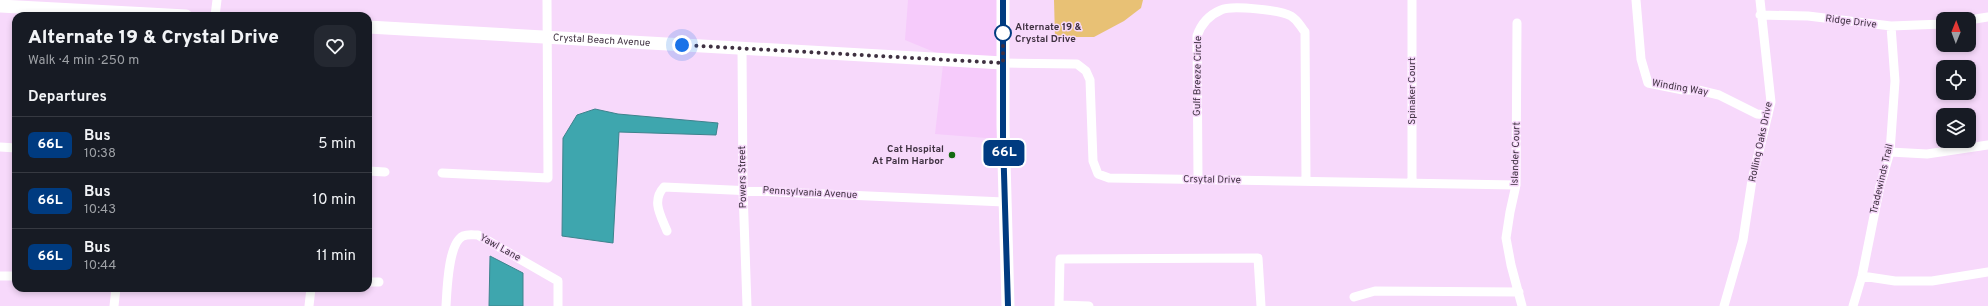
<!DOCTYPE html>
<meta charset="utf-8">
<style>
body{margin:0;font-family:Overpass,sans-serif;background:#242831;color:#f1f3f6;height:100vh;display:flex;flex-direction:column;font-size:15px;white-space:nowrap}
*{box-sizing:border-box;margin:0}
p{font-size:13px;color:#9ea1a6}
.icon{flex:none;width:22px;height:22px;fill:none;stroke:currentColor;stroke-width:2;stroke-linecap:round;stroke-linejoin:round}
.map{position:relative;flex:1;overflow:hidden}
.sheet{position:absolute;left:12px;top:12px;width:360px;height:280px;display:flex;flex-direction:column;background:#171b24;border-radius:12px;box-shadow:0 2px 6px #0003}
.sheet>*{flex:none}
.badge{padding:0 8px;border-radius:6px;font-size:14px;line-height:26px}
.needle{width:26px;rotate:1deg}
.fabs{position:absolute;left:1936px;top:12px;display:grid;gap:8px}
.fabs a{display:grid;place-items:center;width:40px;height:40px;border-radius:8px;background:#171b24;box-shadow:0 2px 6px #0003;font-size:20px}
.you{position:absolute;width:20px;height:20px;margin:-10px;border:3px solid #fff;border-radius:50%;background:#1a73e8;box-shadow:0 0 0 6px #1a73e833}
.map>.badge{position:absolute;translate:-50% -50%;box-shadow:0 0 0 2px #fff}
h2{padding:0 16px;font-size:15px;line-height:36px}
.round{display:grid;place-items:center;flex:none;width:42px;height:42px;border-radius:12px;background:#242831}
.overview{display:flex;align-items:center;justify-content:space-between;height:68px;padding:0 16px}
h1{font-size:19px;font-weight:800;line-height:30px}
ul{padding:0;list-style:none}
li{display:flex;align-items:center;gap:12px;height:56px;padding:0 16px;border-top:1px solid #363941}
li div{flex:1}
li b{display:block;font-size:15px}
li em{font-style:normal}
li .badge{min-width:44px;font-weight:700;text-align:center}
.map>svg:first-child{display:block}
.built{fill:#f6cbfb}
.green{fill:#e8c175}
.water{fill:#3ea6ae;stroke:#3e838d}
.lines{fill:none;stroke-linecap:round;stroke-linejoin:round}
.street{stroke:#fff;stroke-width:9}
.secondary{stroke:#fff;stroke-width:13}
.line-casing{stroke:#fff;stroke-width:9}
.line{stroke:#003b80;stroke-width:6}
.walk{stroke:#3f3141;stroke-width:4;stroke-dasharray:0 7.2}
.stop-dot{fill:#fff;stroke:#003b80;stroke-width:2}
.poi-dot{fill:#146a11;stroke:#f7d9fb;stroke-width:1.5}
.labels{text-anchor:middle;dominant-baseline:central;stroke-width:3;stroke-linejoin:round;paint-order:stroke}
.street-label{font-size:10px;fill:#3f3141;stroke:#f7d9fb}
.stop-label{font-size:10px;font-weight:bold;fill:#3f3141;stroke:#f7d9fb;text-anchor:start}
.poi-label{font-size:10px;font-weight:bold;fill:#3f3141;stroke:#f7d9fb;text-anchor:end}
</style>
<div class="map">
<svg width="1988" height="306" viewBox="0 0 1988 306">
<rect width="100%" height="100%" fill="#f7d9fb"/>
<!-- built -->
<path class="built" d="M908,0h90v58l-59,-4 -34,-14z
M943,65l55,4 1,70 -64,-5z"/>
<!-- green -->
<path class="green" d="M1054,0h89l-2,8 -17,13 -30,16h-39z"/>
<!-- water -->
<path class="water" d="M595,109l23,5 100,9 -2,12 -97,-3 -6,111 -51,-7 1,-98 14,-23z
M490,256l33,17v33h-34z"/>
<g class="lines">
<!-- street -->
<path class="street" d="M1636,0l5,59 7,24 35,7h15l21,5 38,19 11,1
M1760,15l48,1 83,10 52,-2
M215,16l2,-16
M1969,20l19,-3
M1517,23l-1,162 -6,27 -4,26 5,27 11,41
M742,48l1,142 4,116
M1003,63l74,1 9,7 4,9 3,81 5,13 11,4 407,7
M0,147l16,1
M1890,152l37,2 61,-9
M368,171l17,1
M442,173l106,5 -1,-178
M1198,179l-1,-143c4,-12 12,-21 24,-26 10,-5 60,0 70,6 8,5 9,10 14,16l1,149
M1412,182v-182
M667,231c-6,-15 -16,-30 -3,-44l340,15
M0,276h16
M1862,276l33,5h37l56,-9
M368,282h11
M1354,297l21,-6 144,1
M1059,305l30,1
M114,306l2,-18
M309,306l2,-18
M446,306c1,-15 2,-63 17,-70 5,-2 10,-1 15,-1l80,46v25
M1059,306l1,-47 198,-1 3,48
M1724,306l19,-66 9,-60 19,-78 -11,-102
M1853,306l9,-30 18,-90 10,-34 5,-71 -4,-55"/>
<!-- secondary -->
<g class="secondary">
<path d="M1003,0v125l5,181"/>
<path d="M0,6l186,10"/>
<path id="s1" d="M368,27l635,36"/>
</g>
</g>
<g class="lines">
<defs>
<path id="line" d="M1003,0v140l5,166"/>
</defs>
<!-- line casing -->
<use href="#line" class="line-casing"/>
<!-- line -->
<use href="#line" class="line"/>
<!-- walk -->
<path class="walk" d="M682,45l321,18v-32v2"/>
</g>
<!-- markers -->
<circle class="stop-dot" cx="1003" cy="33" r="8"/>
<circle class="poi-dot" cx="952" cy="155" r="4"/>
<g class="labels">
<!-- street labels -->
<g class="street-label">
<text transform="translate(1851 22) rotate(7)">Ridge Drive</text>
<text stroke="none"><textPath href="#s1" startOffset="234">Crystal Beach Avenue</textPath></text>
<text transform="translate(1198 76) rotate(-89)">Gulf Breeze Circle</text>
<text transform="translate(1680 88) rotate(10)">Winding Way</text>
<text transform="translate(1412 91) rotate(-90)">Spinaker Court</text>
<text transform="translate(1761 142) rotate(-78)">Rolling Oaks Drive</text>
<text transform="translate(1516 154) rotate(-88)">Islander Court</text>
<text transform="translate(743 177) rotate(-91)">Powers Street</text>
<text transform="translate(1882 179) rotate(-77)">Tradewinds Trail</text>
<text transform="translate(1212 180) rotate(1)">Crsytal Drive</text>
<text transform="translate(810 193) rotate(3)">Pennsylvania Avenue</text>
<text transform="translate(500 248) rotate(29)">Yawl Lane</text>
</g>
<!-- stop labels -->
<g class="stop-label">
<text x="1015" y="27">Alternate 19 &amp;<tspan x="1015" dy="12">Crystal Drive</tspan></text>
</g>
<!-- poi labels -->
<g class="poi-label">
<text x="944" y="149">Cat Hospital<tspan x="944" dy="12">At Palm Harbor</tspan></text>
</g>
</g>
</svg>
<div class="fabs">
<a><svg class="needle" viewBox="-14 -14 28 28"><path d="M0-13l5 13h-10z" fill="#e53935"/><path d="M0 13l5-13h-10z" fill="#9ea1a6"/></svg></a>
<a><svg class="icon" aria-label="locate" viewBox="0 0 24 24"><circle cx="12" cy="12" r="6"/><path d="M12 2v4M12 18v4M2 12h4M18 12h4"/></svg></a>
<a><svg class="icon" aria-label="layers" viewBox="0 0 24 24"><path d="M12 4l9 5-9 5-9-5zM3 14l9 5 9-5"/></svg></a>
</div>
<div class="you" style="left:682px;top:45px"></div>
<b class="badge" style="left:1004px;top:153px;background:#003b80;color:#fff">66L</b>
<section class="sheet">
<div class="overview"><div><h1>Alternate 19 &amp; Crystal Drive</h1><p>Walk · 4 min · 250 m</p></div><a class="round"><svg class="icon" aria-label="heart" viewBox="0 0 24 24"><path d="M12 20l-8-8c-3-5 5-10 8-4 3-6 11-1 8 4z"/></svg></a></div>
<h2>Departures</h2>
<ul>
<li><span class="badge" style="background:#003b80;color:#fff">66L</span><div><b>Bus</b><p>10:38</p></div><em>5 min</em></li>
<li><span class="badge" style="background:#003b80;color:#fff">66L</span><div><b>Bus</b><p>10:43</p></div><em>10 min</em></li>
<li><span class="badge" style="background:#003b80;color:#fff">66L</span><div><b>Bus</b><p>10:44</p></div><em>11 min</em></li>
</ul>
</section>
</div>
